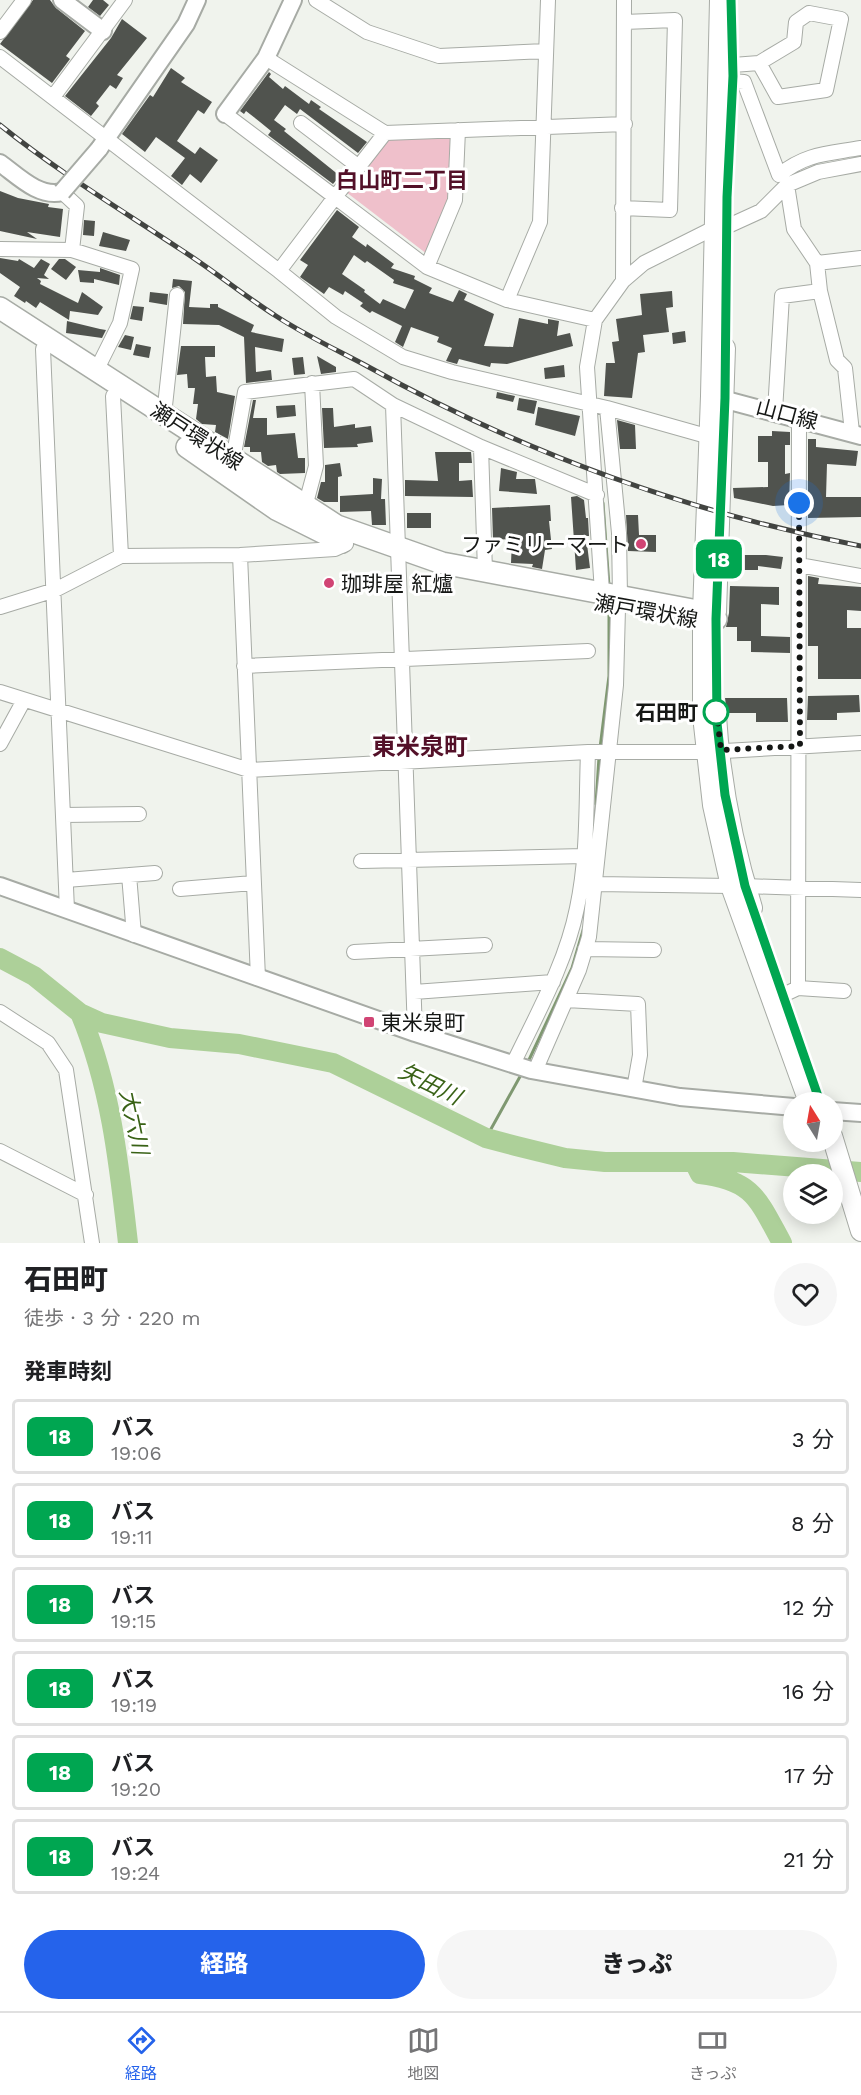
<!DOCTYPE html>
<html lang="ja">
<meta charset="utf-8">
<style>
body{margin:0;font-family:"Work Sans","Noto Sans JP",sans-serif;background:#f6f6f6;color:#202124;height:100vh;display:flex;flex-direction:column;font-size:22px;white-space:nowrap}
*{box-sizing:border-box;margin:0}
p{font-size:20px;color:#757577}
.icon{flex:none;width:33px;height:33px;fill:none;stroke:currentColor;stroke-width:2;stroke-linecap:round;stroke-linejoin:round}
.map{position:relative;height:1243px;overflow:hidden}
.sheet{display:flex;flex-direction:column;background:#fff;flex:1}
.sheet>*{flex:none}
.badge{padding:0 12px;border-radius:9px;font-size:21px;line-height:39px}
.needle{width:39px;rotate:349deg}
.tools{position:absolute;left:783px;top:1092px;display:grid;gap:12px}
.tools a{display:grid;place-items:center;width:60px;height:60px;border-radius:50%;background:#fff;box-shadow:0 3px 15px #0003;font-size:30px}
.you{position:absolute;width:30px;height:30px;margin:-15px;border:4px solid #fff;border-radius:50%;background:#1a73e8;box-shadow:0 0 0 9px #1a73e833}
.map>.badge{position:absolute;translate:-50% -50%;box-shadow:0 0 0 3px #fff}
h2{padding:0 24px;font-size:22px;line-height:54px}
.round{display:grid;place-items:center;flex:none;width:63px;height:63px;border-radius:32px;background:#f6f6f6}
.overview{display:flex;align-items:center;justify-content:space-between;height:102px;padding:0 24px}
h1{font-size:28px;font-weight:800;line-height:45px}
.button{display:flex;gap:12px;margin-top:auto;padding:12px 24px}
.button a{flex:1;height:69px;border-radius:36px;background:#2563eb;color:#fff;font-size:24px;font-weight:800;line-height:69px;text-align:center}
.button a+a{background:#f6f6f6;color:#202124}
ul{padding:0;list-style:none}
li{display:flex;align-items:center;gap:18px;height:75px;margin:0 12px 9px;padding:0 12px;border:3px solid #e0e0e0;border-radius:6px}
li div{flex:1}
li b{display:block;font-size:22px}
li em{font-style:normal}
li .badge{min-width:66px;font-weight:700;text-align:center}
.tab-bar{display:flex;justify-content:space-around;align-items:center;height:84px;border-top:2px solid #e0e0e0;background:#fff;font-size:16px;color:#757577}
.tab-bar a{display:grid;justify-items:center;gap:3px}
.tab-bar .current{color:#2563eb}
.map>svg:first-child{display:block}
.green{fill:#efc0cb}
.lines{fill:none;stroke-linecap:round;stroke-linejoin:round}
.stream{stroke:#7f9871;stroke-width:3}
.river{stroke:#add099;stroke-width:20}
.building{fill:#50534e;fill-rule:evenodd}
.minor-casing{stroke:#a7aba5;stroke-width:16}
.tertiary-casing{stroke:#a7aba5;stroke-width:20}
.secondary-casing{stroke:#a7aba5;stroke-width:22}
.primary-casing{stroke:#a7aba5;stroke-width:24}
.minor{stroke:#fff;stroke-width:14}
.tertiary{stroke:#fff;stroke-width:16}
.secondary{stroke:#fff;stroke-width:20}
.primary{stroke:#fff;stroke-width:21}
.rail-casing{stroke:#424441;stroke-width:5}
.rail{stroke:#fff;stroke-width:3;stroke-dasharray:9;stroke-linecap:butt}
.tertiary-bridge-casing{stroke:#a7aba5;stroke-width:20;stroke-linecap:butt}
.tertiary-bridge{stroke:#fff;stroke-width:16}
.line-casing{stroke:#fff;stroke-width:14}
.line{stroke:#00a651;stroke-width:9}
.walk{stroke:#151715;stroke-width:6;stroke-dasharray:0 10.8}
.poi-dot{fill:#d14474;stroke:#fff;stroke-width:2}
.stop-dot{fill:#fff;stroke:#00a651;stroke-width:3}
.labels{text-anchor:middle;dominant-baseline:central;stroke-width:6;stroke-linejoin:round;paint-order:stroke}
.street-label{font-size:21px;fill:#151715;stroke:#fff}
.poi-label{font-size:21px;fill:#151715;stroke:#fff;text-anchor:start}
.stop-label{font-size:21px;font-weight:bold;fill:#151715;stroke:#fff;text-anchor:end}
.neighbourhood-label{font-size:22px;font-weight:bold;fill:#531028;stroke:#fff}
.water-label{font-size:22px;font-style:italic;fill:#396216;stroke:#fff}
.quarter-label{font-size:24px;font-weight:bold;fill:#531028;stroke:#fff}
</style>
<div class="map">
<svg width="861" height="1243" viewBox="0 0 861 1243">
<rect width="100%" height="100%" fill="#f0f3ed"/>
<!-- green -->
<path class="green" d="M455,131l-3,65 -25,58 -81,-62 45,-60z"/>
<g class="lines">
<!-- stream -->
<path class="stream" d="M603,503l6,83
M600,748l9,-72v-74
M596,804l3,-47
M528,1062l44,-94 12,-41
M486,1138l36,-65"/>
<!-- river -->
<path class="river" d="M0,958l34,18 46,37 22,10 68,15 69,6 94,19 153,75 30,8 49,12 40,4h128l128,10
M80,1013c31,74 39,151 48,230
M695,1164l5,10c53,6 58,25 82,69"/>
</g>
<!-- building -->
<path class="building" d="M33,0h17l6,8 29,23 -19,25 4,3 -18,24 -52,-39z
M93,0h10l6,5 -9,11 -12,-9z
M122,19l25,19 -30,37 6,3 -7,11 -6,-4 -14,18 3,3 -8,10 -26,-20 46,-58z
M171,68l14,10 -4,4 31,20 -8,12 -6,-4 -21,31 18,13 5,-7 18,13 -17,23 -11,-9 -8,11 -11,-9 14,-18 -29,-21 -11,15 -23,-18 28,-39 3,2z
M269,72l2,2 -2,3 14,12 2,-3 24,18 2,-4 10,7 -2,2 48,33 -9,11 -58,-44 -3,5 -12,-9 -11,15 12,9 -2,2 56,45 -7,8 -65,-49 3,-4 -11,-9 -14,-11 -2,3 -4,-3z
M0,191l18,7 31,6 -1,3 15,2 -3,28 -33,-5 10,7 -37,-8z
M337,210l22,17 -7,10 14,10 1,-3 27,20 -3,4 24,8 -1,3 18,9 -3,5 24,9 6,-12 8,4 -3,6 30,14 -10,32 29,1 6,-29 29,6v-5l11,2 -2,15 13,-3 3,13 -66,18 -16,-1 -1,4 -31,-8 -2,5 -11,-3 6,-13 -15,-6 2,-5 -28,-10 -8,20 -8,-5 7,-16 -30,-15 -2,2 -10,-7 3,-3 -18,-12 -2,4 -14,-8 -5,7 -24,-17 8,-12 -8,-5zM354,255l11,8 2,-2 27,19 -1,3 21,7 -9,19 -22,-10 -3,5 -16,-12 1,-2 -23,-16z
M84,220l11,1 -1,15 -11,-1z
M103,232l27,8 -4,11 -27,-5z
M0,258l18,3 1,-2 15,9 7,-9 9,5 -6,11 5,4 -12,-1 4,3 -1,3 38,19 4,-11 21,15 -5,8 -28,-4 -1,9 -29,-18 -4,6 -10,-7 -1,2 -11,-7 6,-9 -20,-14z
M59,259h6l11,8 -10,13 -15,-11z
M100,268l20,7 -1,10 -25,-6v4l-14,-1 -2,-12 22,2z
M173,279l19,2 -3,26 21,1v-4h8v3l36,18 -3,7 33,7 -2,13 -27,-5 1,25 15,-2 1,10 -26,3 -2,-46 -25,-12 -36,-1 2,-32 -6,-6 -7,2z
M672,291l1,16 -7,1 3,24 -26,3 2,17 -7,1 -6,45 -28,-2 2,-33h9l-3,-21 7,-1 -3,-22 26,-4 -2,-21z
M150,292l18,2 -1,11 -18,-3z
M133,306l11,1 -2,14 -12,-2z
M67,321l33,8 6,1 -4,8 -36,-5z
M685,331l1,11 -13,2 -1,-11z
M125,335l9,2 -3,13 -13,-3z
M136,344l15,3 -2,11 -16,-3z
M181,346h34v11h-10l1,20 10,-1 1,16 18,4 -7,43 -13,-7 1,-7 -14,-1 -6,-5 2,-15h-5l2,-16h-7l-1,-14 -10,1z
M317,356l19,11v5l-15,2z
M303,357l2,17 -11,1 -2,-17z
M564,365l1,12 -20,2 -1,-11z
M497,392l18,4 -2,6 -17,-4z
M519,398l18,3 -3,13 -17,-4z
M253,400h3l-3,18h14v17l28,-2 3,25h7v15l-25,1 -3,-2 -1,-7 -8,1 -6,-4 -1,-10h-11v-5h-6z
M295,405l1,11 -19,2 -1,-12z
M538,407l42,9 -5,20 -40,-11z
M322,408h11l1,19 21,-3v4l16,-2 2,16 -16,2 1,3 -34,1z
M617,420l18,5 1,24h-16z
M772,431l18,1v13h-5v29l5,-1 -1,32 -16,1 -39,-8 -1,-10 35,-1v-25h-10v-26h14z
M808,439h8v8l42,4 -2,15 -29,-2 -1,33h35v20l-53,1z
M435,452h36l1,11h-13v18l13,-1 1,17 -68,-1v-16l33,1z
M340,463l2,13 -4,1v25h-14l-7,-4 4,-16h4v-17z
M501,468l16,4 -1,7h19l2,15 -38,-3z
M373,478l9,1 -1,20h4l1,26h-14l-1,-14 -31,1v-16l33,-2z
M577,496l7,4 2,18h2l1,18h-3l4,32 -14,2 -5,-73z
M550,505l1,16h-2l3,28 -7,1 -3,19 -10,-2 1,-3 -22,-1 1,-24 -19,1 -1,-32z
M407,513h24v15h-24z
M626,515h12l1,20h17v17l-28,-1z
M730,555h36l17,2 -2,12 -23,-3v4h-29z
M808,576l11,2 -1,6 43,3v24l-14,-1v18h14v51h-43v-33h-10z
M730,586l49,1v18l-18,-1v32l29,1v16l-39,-1v-11h-14v-14h-11l3,-14z
M859,695l1,17 -23,1v7h-30l1,-24z
M725,698h62l1,24h-32v-9h-29z"/>
<g class="lines">
<defs>
<path id="minor" d="M316,0l51,32 72,24 106,-5
M548,0l-8,222 -33,78 88,20 28,-39 1,-281
M0,32l24,-32
M0,57l279,214 56,-74 92,70 80,33
M266,58l119,75 240,-9
M733,65l26,-2 35,-21 2,-20 13,-9 32,6 -15,71 -48,7 -19,-34
M732,81l12,1 35,93c28,-22 48,-21 82,-27
M53,97l72,-97
M225,114l110,83 50,-64
M301,123l58,44
M787,185l7,44 23,34 3,28 17,69 8,8 7,64
M622,208l48,2 5,-190 -51,2
M726,227l35,-16 26,-26 31,-13 43,-8
M0,249l72,1 5,-44 -15,-14
M72,250l60,19 -12,54 -23,46
M817,263l44,-5
M427,267l28,-67 3,-70
M279,271l57,46 67,40 49,15 155,36 12,125 1,64
M623,281l21,-18 72,-36
M595,320l-8,47 15,225
M43,349l24,561
M113,396l8,160
M393,405l88,42 116,48
M607,408l103,29
M775,411l7,-115 38,-5
M164,415l13,-120
M481,447l4,124
M233,460l12,-68 109,-13 39,26 22,628
M305,507l11,-41 -4,-83
M240,555l18,423
M799,565l62,11
M0,607l55,-17 66,-34 119,-1 95,-6 11,-5
M244,666l344,-15
M0,692l249,78 339,-18h119l154,-9
M0,744l24,-44
M64,815l75,-1
M361,861l223,-5
M129,875l5,60
M66,880l89,-7
M596,884l135,2
M745,886l116,4
M180,889l73,-6
M585,949l69,1
M354,952l131,-7
M798,988l46,3
M414,992l139,-10
M781,996l17,-8 1,-571
M566,1000l72,4 2,51 -6,34
M0,1012l48,31 18,27 26,173
M513,1064c24,-50 53,-101 64,-156 11,-51 9,-104 11,-156
M535,1071l44,-101 10,-33 27,-252 2,-77
M0,1151l86,44"/>
<path id="tertiary" d="M62,0l41,31
M225,114l41,-56 27,-58
M99,149l87,-125 11,-24
M0,163c18,13 39,35 62,29
M711,396l150,40
M0,886l415,147 116,37 149,27 114,10
M832,1111l29,2"/>
<path id="secondary" d="M720,0l-9,396 -8,216v104l10,89 18,81 78,216
M716,612l9,-264
M716,716c4,65 17,130 36,192
M832,1136l29,95"/>
<path id="primary" d="M0,308l337,218 105,37 261,49 13,7
M187,447l89,62 66,33"/>
</defs>
<!-- minor casing -->
<use href="#minor" class="minor-casing"/>
<!-- tertiary casing -->
<use href="#tertiary" class="tertiary-casing"/>
<!-- secondary casing -->
<use href="#secondary" class="secondary-casing"/>
<!-- primary casing -->
<use href="#primary" class="primary-casing"/>
<!-- minor -->
<use href="#minor" class="minor"/>
<!-- tertiary -->
<use href="#tertiary" class="tertiary"/>
<!-- secondary -->
<use href="#secondary" class="secondary"/>
<!-- primary -->
<use href="#primary" class="primary"/>
<defs>
<path id="rail" d="M0,125c57,46 120,84 180,124 33,21 63,46 96,67 29,19 59,33 89,49 156,87 321,147 496,181"/>
</defs>
<!-- rail casing -->
<use href="#rail" class="rail-casing"/>
<!-- rail -->
<use href="#rail" class="rail"/>
<defs>
<path id="tertiary-bridge" d="M62,192l37,-43"/>
</defs>
<!-- tertiary-bridge casing -->
<use href="#tertiary-bridge" class="tertiary-bridge-casing"/>
<!-- tertiary-bridge -->
<use href="#tertiary-bridge" class="tertiary-bridge"/>
</g>
<g class="lines">
<defs>
<path id="line" d="M731,0l2,76 -6,121 -2,201 -9,221 1,104 8,72 20,91 75,216"/>
</defs>
<!-- line casing -->
<use href="#line" class="line-casing"/>
<!-- line -->
<use href="#line" class="line"/>
<!-- walk -->
<path class="walk" d="M716,712v-5l5,43 79,-4 -1,-243"/>
</g>
<!-- markers -->
<g class="poi-dot">
<circle cx="641" cy="544" r="6"/>
<circle cx="329" cy="583" r="6"/>
<rect x="363" y="1016" width="12" height="12" rx="3"/>
</g>
<circle class="stop-dot" cx="716" cy="712" r="12"/>
<g class="labels">
<!-- street labels -->
<g class="street-label">
<text transform="translate(787 414) rotate(15)">山口線</text>
<text transform="translate(197 436) rotate(33)">瀬戸環状線</text>
<text transform="translate(646 611) rotate(10)">瀬戸環状線</text>
</g>
<!-- poi labels -->
<g class="poi-label">
<text x="629" y="544" text-anchor="end">ファミリーマート</text>
<text x="341" y="583">珈琲屋 紅爐</text>
<text x="381" y="1022">東米泉町</text>
</g>
<!-- stop labels -->
<g class="stop-label">
<text x="698" y="712">石田町</text>
</g>
<!-- neighbourhood labels -->
<g class="neighbourhood-label">
<text x="402" y="180">白山町二丁目</text>
</g>
<!-- water labels -->
<g class="water-label">
<text transform="translate(430 1084) rotate(26)">矢田川</text>
<text transform="translate(134 1122) rotate(78)">大六川</text>
</g>
<!-- quarter labels -->
<g class="quarter-label">
<text x="420" y="747">東米泉町</text>
</g>
</g>
</svg>
<div class="tools">
<a><svg class="needle" viewBox="-14 -14 28 28"><path d="M0-13l5 13h-10z" fill="#e53935"/><path d="M0 13l5-13h-10z" fill="#757577"/></svg></a>
<a><svg class="icon" aria-label="layers" viewBox="0 0 24 24"><path d="M12 4l9 5-9 5-9-5zM3 14l9 5 9-5"/></svg></a>
</div>
<div class="you" style="left:799px;top:503px"></div>
<b class="badge" style="left:719px;top:559px;background:#00a651;color:#fff">18</b>
</div>
<section class="sheet">
<div class="overview"><div><h1>石田町</h1><p>徒歩 · 3 分 · 220 m</p></div><a class="round"><svg class="icon" aria-label="heart" viewBox="0 0 24 24"><path d="M12 20l-8-8c-3-5 5-10 8-4 3-6 11-1 8 4z"/></svg></a></div>
<h2>発車時刻</h2>
<ul>
<li><span class="badge" style="background:#00a651;color:#fff">18</span><div><b>バス</b><p>19:06</p></div><em>3 分</em></li>
<li><span class="badge" style="background:#00a651;color:#fff">18</span><div><b>バス</b><p>19:11</p></div><em>8 分</em></li>
<li><span class="badge" style="background:#00a651;color:#fff">18</span><div><b>バス</b><p>19:15</p></div><em>12 分</em></li>
<li><span class="badge" style="background:#00a651;color:#fff">18</span><div><b>バス</b><p>19:19</p></div><em>16 分</em></li>
<li><span class="badge" style="background:#00a651;color:#fff">18</span><div><b>バス</b><p>19:20</p></div><em>17 分</em></li>
<li><span class="badge" style="background:#00a651;color:#fff">18</span><div><b>バス</b><p>19:24</p></div><em>21 分</em></li>
</ul>
<div class="button"><a>経路</a><a>きっぷ</a></div>
</section>
<nav class="tab-bar">
<a class="current"><svg class="icon" aria-label="directions" viewBox="0 0 24 24"><path d="M12 3l9 9-9 9-9-9zM9 14v-3h6M13 9l2 2-2 2"/></svg>経路</a>
<a><svg class="icon" aria-label="map" viewBox="0 0 24 24"><path d="M3 6l6-2 6 2 6-2v14l-6 2-6-2-6 2zM9 4v14M15 6v14"/></svg>地図</a>
<a><svg class="icon" aria-label="tickets" viewBox="0 0 24 24"><path d="M3 7h18v10H3zM15 7v10"/></svg>きっぷ</a>
</nav>
